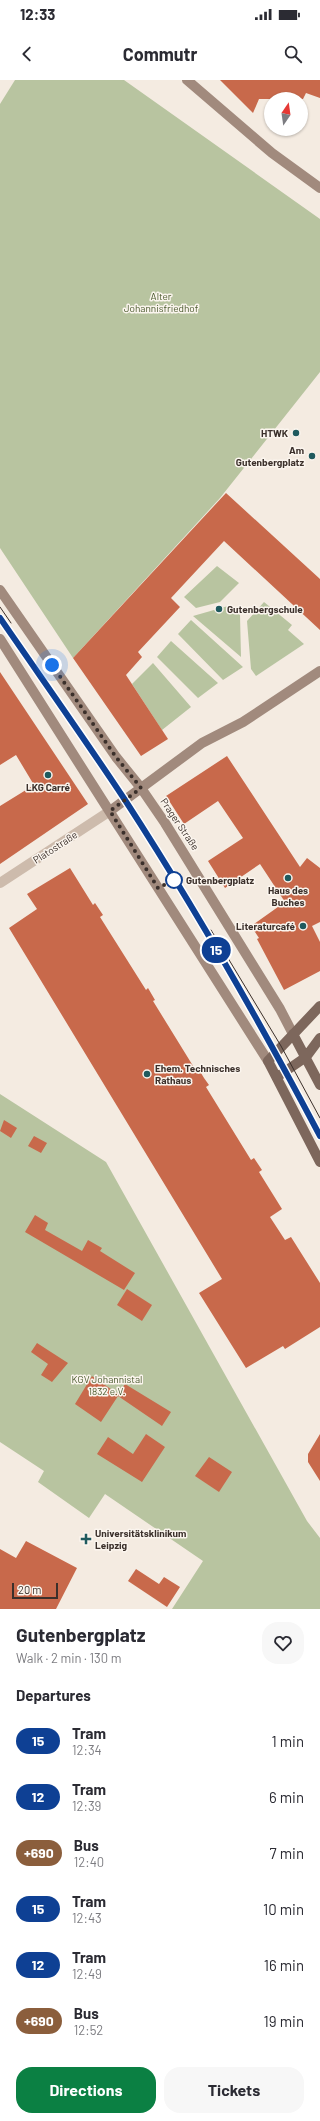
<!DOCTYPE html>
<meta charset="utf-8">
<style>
body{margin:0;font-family:Barlow,sans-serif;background:#f7f7f7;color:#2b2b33;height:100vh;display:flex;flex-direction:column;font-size:15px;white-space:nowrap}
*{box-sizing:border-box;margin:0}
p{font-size:13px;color:#7c7c81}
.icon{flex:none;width:22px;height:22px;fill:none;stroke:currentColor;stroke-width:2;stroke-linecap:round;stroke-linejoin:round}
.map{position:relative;height:1529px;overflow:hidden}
.drawer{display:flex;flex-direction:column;background:#fff;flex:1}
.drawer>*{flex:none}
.badge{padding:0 8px;border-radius:13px;font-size:14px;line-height:26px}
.needle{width:26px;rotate:13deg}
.controls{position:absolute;left:264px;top:12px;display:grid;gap:8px}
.controls a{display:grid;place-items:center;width:44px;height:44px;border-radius:50%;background:#fff;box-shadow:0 1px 3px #0004;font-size:20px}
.scale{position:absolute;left:12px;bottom:10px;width:46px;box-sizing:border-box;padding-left:4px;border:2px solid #3b302b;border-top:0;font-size:11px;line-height:14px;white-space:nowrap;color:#3b302b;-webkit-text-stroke:3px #fbf5ee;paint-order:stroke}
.you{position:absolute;width:20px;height:20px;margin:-10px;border:3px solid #fff;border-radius:50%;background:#1a73e8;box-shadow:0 0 0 6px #1a73e833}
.map>.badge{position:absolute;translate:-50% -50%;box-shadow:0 0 0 2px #fff}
h2{padding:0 16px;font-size:15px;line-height:36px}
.round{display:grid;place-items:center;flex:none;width:42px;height:42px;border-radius:16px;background:#f7f7f7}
.headline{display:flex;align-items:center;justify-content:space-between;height:68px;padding:0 16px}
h1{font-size:19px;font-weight:700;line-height:30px}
.cta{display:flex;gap:8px;margin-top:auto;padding:8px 16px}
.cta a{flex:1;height:46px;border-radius:16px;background:#0b8043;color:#fff;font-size:16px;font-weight:700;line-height:46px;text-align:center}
.cta a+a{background:#f7f7f7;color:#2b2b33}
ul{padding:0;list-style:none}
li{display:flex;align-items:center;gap:12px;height:56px;padding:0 16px}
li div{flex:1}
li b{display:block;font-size:15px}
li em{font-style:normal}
li .badge{min-width:44px;font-weight:700;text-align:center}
.status{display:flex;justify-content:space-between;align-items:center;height:28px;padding:0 20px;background:#fff;direction:ltr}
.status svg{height:11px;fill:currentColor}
header{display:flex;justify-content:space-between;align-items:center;height:52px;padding:0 16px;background:#fff;font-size:18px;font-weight:700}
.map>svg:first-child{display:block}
.green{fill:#b8c4a0}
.building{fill:#c8694b}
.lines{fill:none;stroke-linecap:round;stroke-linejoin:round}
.street{stroke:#cdbbac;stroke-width:10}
.secondary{stroke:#a18a7d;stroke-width:10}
.primary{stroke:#7d675c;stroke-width:10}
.tram{stroke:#3b302b;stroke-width:1}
.line-casing{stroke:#fff;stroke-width:9}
.line{stroke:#0e4094;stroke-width:6}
.walk{stroke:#3b302b;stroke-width:4;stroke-dasharray:0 7.2}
.poi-dot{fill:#1f5a5e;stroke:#fbf5ee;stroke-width:1.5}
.stop-dot{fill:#fff;stroke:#0e4094;stroke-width:2}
.labels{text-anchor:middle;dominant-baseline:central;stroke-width:3;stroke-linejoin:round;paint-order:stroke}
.park-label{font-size:10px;fill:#4a5a2e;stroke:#fbf5ee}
.poi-label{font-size:10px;font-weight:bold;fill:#3b302b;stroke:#fbf5ee;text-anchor:end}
.street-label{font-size:10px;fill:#3b302b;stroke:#fbf5ee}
.stop-label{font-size:10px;font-weight:bold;fill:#3b302b;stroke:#fbf5ee;text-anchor:start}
</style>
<div class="status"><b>12:33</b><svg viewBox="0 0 49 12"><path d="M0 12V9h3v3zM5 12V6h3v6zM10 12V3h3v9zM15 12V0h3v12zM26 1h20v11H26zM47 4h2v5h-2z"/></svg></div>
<header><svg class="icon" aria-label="back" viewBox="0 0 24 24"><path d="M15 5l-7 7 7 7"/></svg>Commutr<svg class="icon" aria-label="search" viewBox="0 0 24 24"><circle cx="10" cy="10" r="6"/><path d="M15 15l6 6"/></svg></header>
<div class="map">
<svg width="320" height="1529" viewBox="0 0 320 1529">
<rect width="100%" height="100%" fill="#f4ebe1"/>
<!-- green -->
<path class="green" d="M15,0h109l196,139v153l-100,126 -147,160 -73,-110v-444z
M217,486l22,17 -19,19 -24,6 -12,-11z
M264,522l28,23 -4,5 16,14 -48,32 -5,-7 -4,-48z
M228,526l12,9 1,42 -48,-41z
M191,540l52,47 -20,13 -45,-46z
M171,561l47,42 -20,15 -41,-41z
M153,583l38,44 -29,23 -30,-46z
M0,1014l106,68 201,359 13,17v71h-148l31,-48 -98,-67 -16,24 -51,-36 6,-11 -44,-29z"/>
<!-- building -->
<path class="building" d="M220,0h100v18l-14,-5 -3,6h-44l-6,14z
M226,413l94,86v51l-96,-89 -53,57 9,9 -42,45 4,5 -16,18 42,64 -27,17 -68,-98z
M0,592l88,132 -88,60v-58l34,-21 -18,-30 -16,10z
M227,676l73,111 7,-9 13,10v54l-8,4 8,16v29l-36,19 -27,-51 2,-1 -8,-12 34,-24 -25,-38 -35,24 -17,-27 35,-23 -25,-37 -34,23 -18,-28z
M70,788l23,37 2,-2 8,12 -3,2 46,73 2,-2 7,12 -2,1 45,73 3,-1 3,5 5,7 -3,2 45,73 3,-2 8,12 -3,2 23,37 -12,8 15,23 6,-3 29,46v44l-35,22 -2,-3 -37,22 -47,-75 23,-14 -213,-351 28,-19 -10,-15z
M4,1040l13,8 -6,10 -11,-7z
M34,1056l13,7 -6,10 -13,-7z
M35,1135l13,8 -3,7 37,21 6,-11 14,8 -2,3 35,22 -11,17 -99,-58z
M127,1209l25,16 -10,16 -25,-16z
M37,1263l31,20 -16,19 -11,-7 7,-11 -17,-12z
M92,1296l26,18 7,-10 46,28 -9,14 -44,-30 -17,26 -26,-18z
M146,1354l19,13 -23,35 -45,-28 11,-17 25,17z
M320,1354v47l-12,-19v-8z
M209,1377l23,15 -13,20 -24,-16z
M26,1461l51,27 -21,41h-56v-60l16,9z
M136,1489l23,15 5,-7 16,10 -13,20 -39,-26z"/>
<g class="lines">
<!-- street -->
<path class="street" d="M0,803l110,-72"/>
<!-- secondary -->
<path class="secondary" d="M187,0l85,73 48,35
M0,510l116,167 25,31 24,35 115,186 13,25
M0,559l268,422
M110,731l92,-68 41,-21 77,-51"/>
<!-- primary -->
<path class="primary" d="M320,926l-52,55 52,101
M293,954l27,51
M277,997l29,-20 14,-19"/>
<!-- tram -->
<path class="tram" d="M0,527l11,16
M0,538c42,61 84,121 125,182 71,108 135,222 195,336
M211,850l70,116 39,72"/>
</g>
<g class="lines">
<defs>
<path id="line" d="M0,538c42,61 84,120 125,182 70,108 135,222 195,336"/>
</defs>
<!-- line casing -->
<use href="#line" class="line-casing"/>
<!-- line -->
<use href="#line" class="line"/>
<!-- walk -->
<path class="walk" d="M52,585l64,92 25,31 -31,23 48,77 16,-8"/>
</g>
<!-- markers -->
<g class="poi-dot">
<circle cx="296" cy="353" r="4"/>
<circle cx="312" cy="376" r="4"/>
<circle cx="219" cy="529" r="4"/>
<circle cx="48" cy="695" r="4"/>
<circle cx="288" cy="798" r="4"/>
<circle cx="303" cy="846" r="4"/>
<circle cx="147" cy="994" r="4"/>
<path d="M84 1453h4v4h4v4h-4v4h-4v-4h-4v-4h4z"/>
</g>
<circle class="stop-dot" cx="174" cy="800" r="8"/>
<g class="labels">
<!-- park labels -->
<g class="park-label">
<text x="161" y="216">Alter<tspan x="161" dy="12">Johannisfriedhof</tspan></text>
<text x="107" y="1299">KGV Johannistal<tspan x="107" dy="12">1832 e.V.</tspan></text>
</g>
<!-- poi labels -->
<g class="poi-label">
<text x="288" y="353">HTWK</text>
<text x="304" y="370">Am<tspan x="304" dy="12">Gutenbergplatz</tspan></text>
<text x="227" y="529" text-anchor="start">Gutenbergschule</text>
<text x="48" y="707" text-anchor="middle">LKG Carré</text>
<text x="288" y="810" text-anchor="middle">Haus des<tspan x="288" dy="12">Buches</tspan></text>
<text x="295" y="846">Literaturcafé</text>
<text x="155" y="988" text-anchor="start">Ehem. Technisches<tspan x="155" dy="12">Rathaus</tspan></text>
<text x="95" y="1453" text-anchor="start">Universitätsklinikum<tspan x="95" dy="12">Leipzig</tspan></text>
</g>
<!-- street labels -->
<g class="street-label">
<text transform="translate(180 744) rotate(56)">Prager Straße</text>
<text transform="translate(55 767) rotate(-33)">Platostraße</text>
</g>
<!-- stop labels -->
<g class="stop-label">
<text x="186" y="800">Gutenbergplatz</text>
</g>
</g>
</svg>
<div class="controls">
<a><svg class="needle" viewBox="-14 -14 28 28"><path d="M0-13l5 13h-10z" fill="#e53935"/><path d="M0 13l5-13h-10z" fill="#7c7c81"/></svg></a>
</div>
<div class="scale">20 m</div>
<div class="you" style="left:52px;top:585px"></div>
<b class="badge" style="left:216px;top:870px;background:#0e4094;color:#fff">15</b>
</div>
<section class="drawer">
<div class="headline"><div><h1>Gutenbergplatz</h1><p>Walk · 2 min · 130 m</p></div><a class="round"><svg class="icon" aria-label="heart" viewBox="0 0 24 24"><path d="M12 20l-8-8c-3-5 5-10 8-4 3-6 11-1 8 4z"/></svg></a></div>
<h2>Departures</h2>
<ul>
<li><span class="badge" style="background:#0e4094;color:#fff">15</span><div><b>Tram</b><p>12:34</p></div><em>1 min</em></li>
<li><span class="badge" style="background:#0e4094;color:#fff">12</span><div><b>Tram</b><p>12:39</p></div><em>6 min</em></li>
<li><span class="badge" style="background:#8b5e3c;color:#fff">+690</span><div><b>Bus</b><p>12:40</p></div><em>7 min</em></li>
<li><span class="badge" style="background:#0e4094;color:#fff">15</span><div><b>Tram</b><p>12:43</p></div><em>10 min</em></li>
<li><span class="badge" style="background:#0e4094;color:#fff">12</span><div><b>Tram</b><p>12:49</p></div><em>16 min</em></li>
<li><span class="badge" style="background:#8b5e3c;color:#fff">+690</span><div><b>Bus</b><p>12:52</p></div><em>19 min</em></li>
</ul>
<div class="cta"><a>Directions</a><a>Tickets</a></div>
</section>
